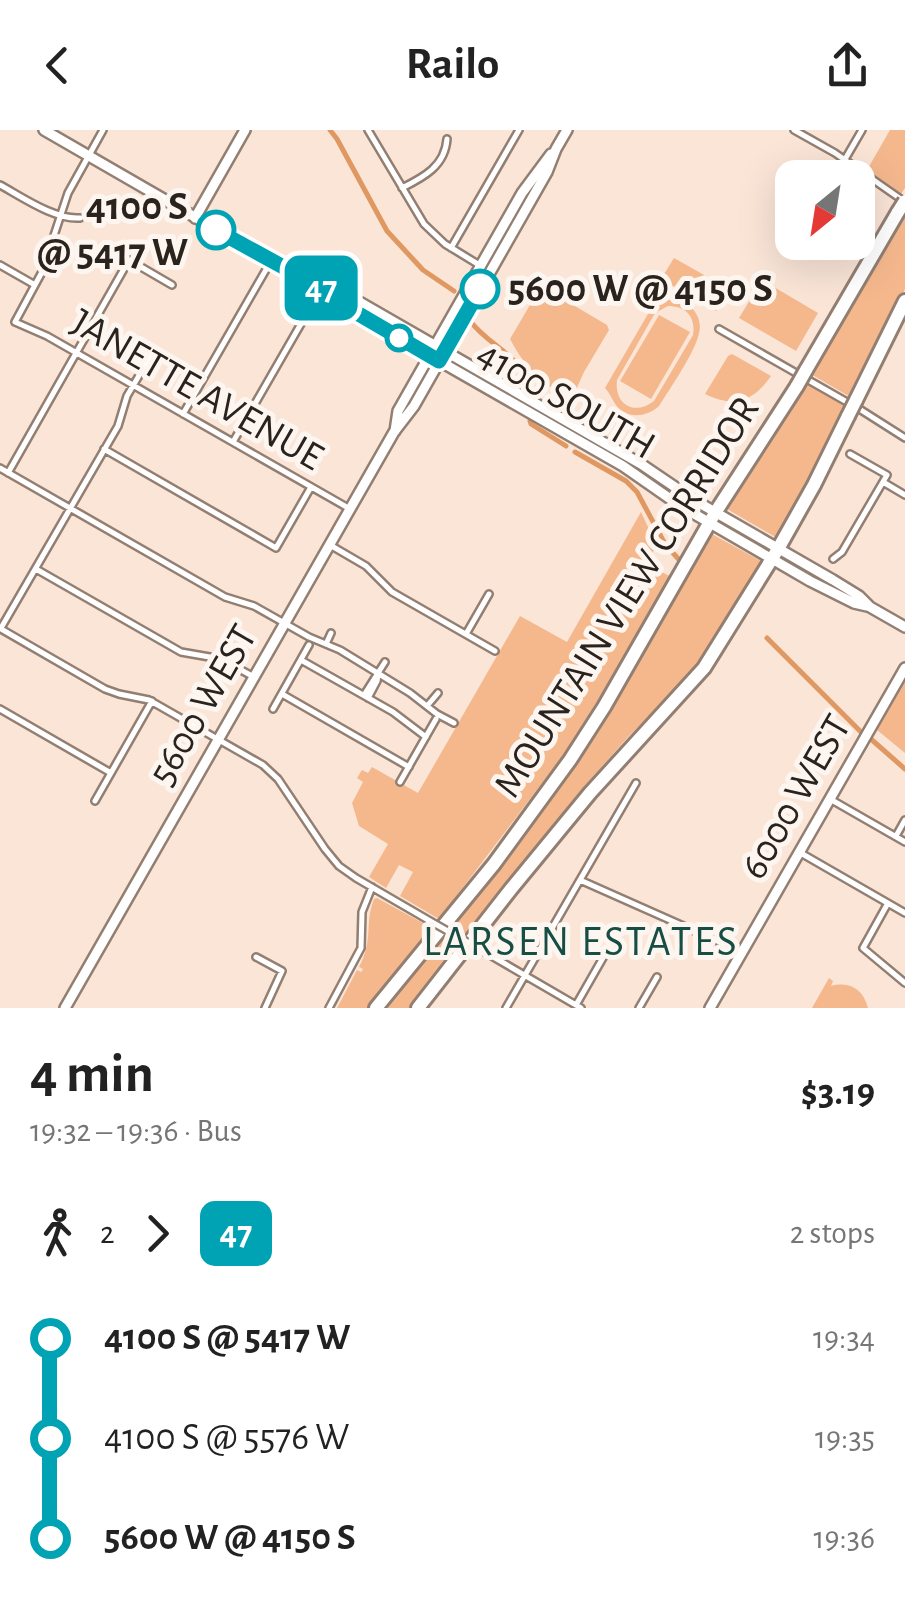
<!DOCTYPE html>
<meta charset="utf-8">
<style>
body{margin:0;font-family:"Alegreya Sans",sans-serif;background:#f6f6f6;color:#222;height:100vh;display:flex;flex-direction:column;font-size:38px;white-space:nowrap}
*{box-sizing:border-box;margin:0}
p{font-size:32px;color:#767676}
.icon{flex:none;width:55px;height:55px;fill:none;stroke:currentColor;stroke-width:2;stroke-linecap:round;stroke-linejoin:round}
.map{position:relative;height:878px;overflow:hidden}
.sheet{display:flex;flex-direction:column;background:#fff;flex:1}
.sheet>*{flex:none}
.badge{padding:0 20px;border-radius:15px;font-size:35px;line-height:65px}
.needle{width:65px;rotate:210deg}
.fabs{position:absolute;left:775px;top:30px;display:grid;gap:20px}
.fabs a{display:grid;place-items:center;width:100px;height:100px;border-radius:20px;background:#fff;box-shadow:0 10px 40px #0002;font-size:50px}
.map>.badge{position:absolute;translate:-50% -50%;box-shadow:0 0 0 5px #fff}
.legs{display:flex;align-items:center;gap:15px;height:110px;padding:0 30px;font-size:32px}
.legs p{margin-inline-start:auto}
.headline{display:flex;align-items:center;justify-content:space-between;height:170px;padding:0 30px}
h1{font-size:55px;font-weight:700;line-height:75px}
ul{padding:0 30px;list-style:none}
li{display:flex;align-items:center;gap:35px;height:100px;font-size:38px}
li i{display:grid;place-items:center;width:15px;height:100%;margin:0 12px;background:currentColor}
li i::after{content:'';width:25px;height:25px;margin:-12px;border:8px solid;border-radius:50%;background:#fff}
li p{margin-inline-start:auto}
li:first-child i{background:linear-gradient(#0000 50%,currentColor 0)}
li:last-child i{background:linear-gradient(currentColor 50%,#0000 0)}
header{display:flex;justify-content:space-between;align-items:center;height:130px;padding:0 30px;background:#fff;font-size:45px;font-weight:700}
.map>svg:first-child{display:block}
.green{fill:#f5b88d;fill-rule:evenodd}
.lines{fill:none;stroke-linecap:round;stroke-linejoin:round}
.canal{stroke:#e09862;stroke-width:5}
.street-casing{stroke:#927f72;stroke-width:10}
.secondary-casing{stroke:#927f72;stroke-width:14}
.highway-casing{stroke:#927f72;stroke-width:18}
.street{stroke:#fff;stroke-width:5}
.secondary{stroke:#fff;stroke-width:9}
.highway{stroke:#fff;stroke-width:12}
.street-bridge-casing{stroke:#927f72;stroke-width:10;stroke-linecap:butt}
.highway-bridge-casing{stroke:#927f72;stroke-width:18;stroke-linecap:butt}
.street-bridge{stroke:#fff;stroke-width:5}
.highway-bridge{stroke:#fff;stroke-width:12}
.line-1-casing{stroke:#fff;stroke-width:22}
.line-1{stroke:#00a3b4;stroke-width:15}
.stop-1-dot{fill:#fff;stroke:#00a3b4;stroke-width:5}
.labels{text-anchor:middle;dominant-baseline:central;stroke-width:10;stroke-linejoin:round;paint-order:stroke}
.stop-label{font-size:40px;font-weight:bold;fill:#2a221d;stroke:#fdf5ef;text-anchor:end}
.street-label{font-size:40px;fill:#2a221d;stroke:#fdf5ef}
.neighbourhood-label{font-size:42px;letter-spacing:2.5px;fill:#174e44;stroke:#fdf5ef}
</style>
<header><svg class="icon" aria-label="back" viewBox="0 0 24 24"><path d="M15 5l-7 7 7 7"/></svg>Railo<svg class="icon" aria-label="share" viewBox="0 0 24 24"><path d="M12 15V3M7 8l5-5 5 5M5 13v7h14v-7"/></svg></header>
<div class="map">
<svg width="905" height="878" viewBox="0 0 905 878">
<rect width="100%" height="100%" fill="#fae5d7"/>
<!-- green -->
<path class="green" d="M890,0h15v58l-4,6 -34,-24z
M905,80v79l-53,109 -43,-25 24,-37z
M674,128l55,31 -13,22 -55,-32z
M762,150l56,33 -22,38 -57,-33z
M541,156l66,39 2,5 -25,42 -9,20 -4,-2 -3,6c-28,-11 -44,-31 -58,-57z
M656,170c10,1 22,-2 31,4 10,7 15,18 12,29 -3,18 -30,57 -40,73 -13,12 -35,14 -45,-4 -3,-5 -5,-10 -9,-14zM668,176c18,0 28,11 25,29l-39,66c-19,15 -40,4 -37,-21l38,-67z
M659,185l31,17 -39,67 -31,-18z
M732,224l39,22c-18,26 -37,32 -66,18l23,-38z
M804,252l44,25 -21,43 -50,88 -50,-29 59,-90z
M641,382l16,34c-16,21 -4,21 16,32l-105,171 -129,170 -39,-23 13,-24 -14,-7 -13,23 -17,-11 19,-33 -29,-18 -7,-23 11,-21 -6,-4 5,-8 6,3 4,-6 46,26 102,-177 47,26z
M710,403l51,28 -34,59 -10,11 -15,28 -12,16 -62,62 -38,43 -122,153 -1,2 -19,-11 113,-143 33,-47z
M905,548v75l-28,-23z
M377,768l55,30 -63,80h-32l20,-38 4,2 2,-3 -4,-2c15,-28 5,-43 15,-68z
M440,803l20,11 -49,64h-25z
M829,848l4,3 -2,5c19,-5 32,3 37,22h-56z"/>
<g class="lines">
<!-- canal -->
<path class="canal" d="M330,0l7,9 50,92 36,39 31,21
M471,192c18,24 56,37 59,69
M530,291l1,3 35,22
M575,322l51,29 11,11 28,52 17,19
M767,508l94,94
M872,610l33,29"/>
<defs>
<path id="street" d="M103,0l-35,63 -26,79 -27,50 32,14 303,173
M368,0l56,94 21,20 36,22
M794,0l41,23 70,49
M844,31l18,-31
M0,55c22,12 55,35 80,33
M402,58c22,-11 43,-22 45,-49
M451,118l68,-118
M0,135l35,20
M719,199l142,81 44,28
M183,284l88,-153
M233,312l88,-153
M104,319l172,99 35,-61
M0,338l225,129 29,9 55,31 31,13 70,43 27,21 17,9
M8,343l121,-213 43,25
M883,352l22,13
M330,415l36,21 26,26 103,59
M833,429l9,-7 45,-77 -37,-21
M36,439l145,83 40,7 33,18
M1,498l117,-202 9,-30 27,-46
M1,499l104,60 14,5 30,6 114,65 15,14 47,70 14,17 17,12 74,43
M466,504l23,-40
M326,514l5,-11
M301,530l92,52 33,25
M282,564l127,73
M364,565l21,-33
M368,568l9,-17 1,-6
M427,576l11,-13
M0,579l111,64
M273,579l36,-64
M400,652l36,-63
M830,669l75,43
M95,671l57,-100
M896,706l9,-16
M799,722l106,61
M580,750l162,72
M888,773l-25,45 42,35
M483,821l98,57
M256,827l26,14 -17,37
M576,875l28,-49
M329,878l32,-60 1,-36 10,-25
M506,878l130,-225
M639,878l18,-31"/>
<path id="secondary" d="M44,0l227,131 69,37 9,-2 292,168 53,36 139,80 26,16 11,11 35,20
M195,88l50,-88
M340,168l5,9 278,159 56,39 131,76 44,22 13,3
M395,301l3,-20 124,-218 29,-39
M65,878l329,-576 20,-26 133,-234 9,-23 11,-19
M710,878l195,-340"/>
<path id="highway" d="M806,240l92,-158
M856,270l49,-99
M376,878l118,-144 76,-104 34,-53 111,-194 82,-127
M418,878l93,-119 79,-96 114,-125 74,-119 36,-64 34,-69"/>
</defs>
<!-- street casing -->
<use href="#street" class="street-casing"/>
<!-- secondary casing -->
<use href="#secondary" class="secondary-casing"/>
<!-- highway casing -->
<use href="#highway" class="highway-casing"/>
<!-- street -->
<use href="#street" class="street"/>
<!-- secondary -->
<use href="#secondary" class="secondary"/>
<!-- highway -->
<use href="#highway" class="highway"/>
<defs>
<path id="street-bridge" d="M430,791l53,30"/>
<path id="highway-bridge" d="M898,82l7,-11
M797,256l9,-16
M848,286l8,-16"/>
</defs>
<!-- street-bridge casing -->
<use href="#street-bridge" class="street-bridge-casing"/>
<!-- highway-bridge casing -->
<use href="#highway-bridge" class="highway-bridge-casing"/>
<!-- street-bridge -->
<use href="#street-bridge" class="street-bridge"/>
<!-- highway-bridge -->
<use href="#highway-bridge" class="highway-bridge"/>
</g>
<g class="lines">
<defs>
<path id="line-1" d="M216,100l124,68 5,8 94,55 41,-72"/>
</defs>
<!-- line-1 casing -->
<use href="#line-1" class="line-1-casing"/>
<!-- line-1 -->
<use href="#line-1" class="line-1"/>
</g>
<!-- markers -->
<g class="stop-1-dot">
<circle cx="216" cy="100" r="18"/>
<circle cx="480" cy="159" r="18"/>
<circle cx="399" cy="208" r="12"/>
</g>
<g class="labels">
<!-- stop labels -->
<g class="stop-label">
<text x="188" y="77">4100 S<tspan x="188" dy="46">@ 5417 W</tspan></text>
<text x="508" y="159" text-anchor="start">5600 W @ 4150 S</text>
</g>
<!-- street labels -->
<g class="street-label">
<text transform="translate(197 260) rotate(30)">JANETTE AVENUE</text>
<text transform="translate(566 270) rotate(30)">4100 SOUTH</text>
<text transform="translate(627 467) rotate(-58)">MOUNTAIN VIEW CORRIDOR</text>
<text transform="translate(203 575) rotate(-60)">5600 WEST</text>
<text transform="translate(796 667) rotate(-60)">6000 WEST</text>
</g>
<!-- neighbourhood labels -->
<g class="neighbourhood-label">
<text x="581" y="812">LARSEN ESTATES</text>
</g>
</g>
</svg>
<div class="fabs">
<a><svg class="needle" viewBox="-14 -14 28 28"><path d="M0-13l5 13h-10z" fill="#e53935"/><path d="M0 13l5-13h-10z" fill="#767676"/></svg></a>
</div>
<b class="badge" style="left:321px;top:158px;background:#00a3b4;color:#fff">47</b>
</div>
<section class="sheet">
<div class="headline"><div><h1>4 min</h1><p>19:32 – 19:36 · Bus</p></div><b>$3.19</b></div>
<div class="legs"><svg class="icon" aria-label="walk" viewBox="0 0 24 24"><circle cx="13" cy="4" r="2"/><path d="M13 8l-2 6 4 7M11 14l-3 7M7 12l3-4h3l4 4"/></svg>2<svg class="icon" aria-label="forward" viewBox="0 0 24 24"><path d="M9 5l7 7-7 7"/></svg><b class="badge" style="background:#00a3b4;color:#fff">47</b><p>2 stops</p></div>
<ul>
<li><i style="color:#00a3b4"></i><b>4100 S @ 5417 W</b><p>19:34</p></li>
<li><i style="color:#00a3b4"></i><span>4100 S @ 5576 W</span><p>19:35</p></li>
<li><i style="color:#00a3b4"></i><b>5600 W @ 4150 S</b><p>19:36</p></li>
</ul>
</section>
